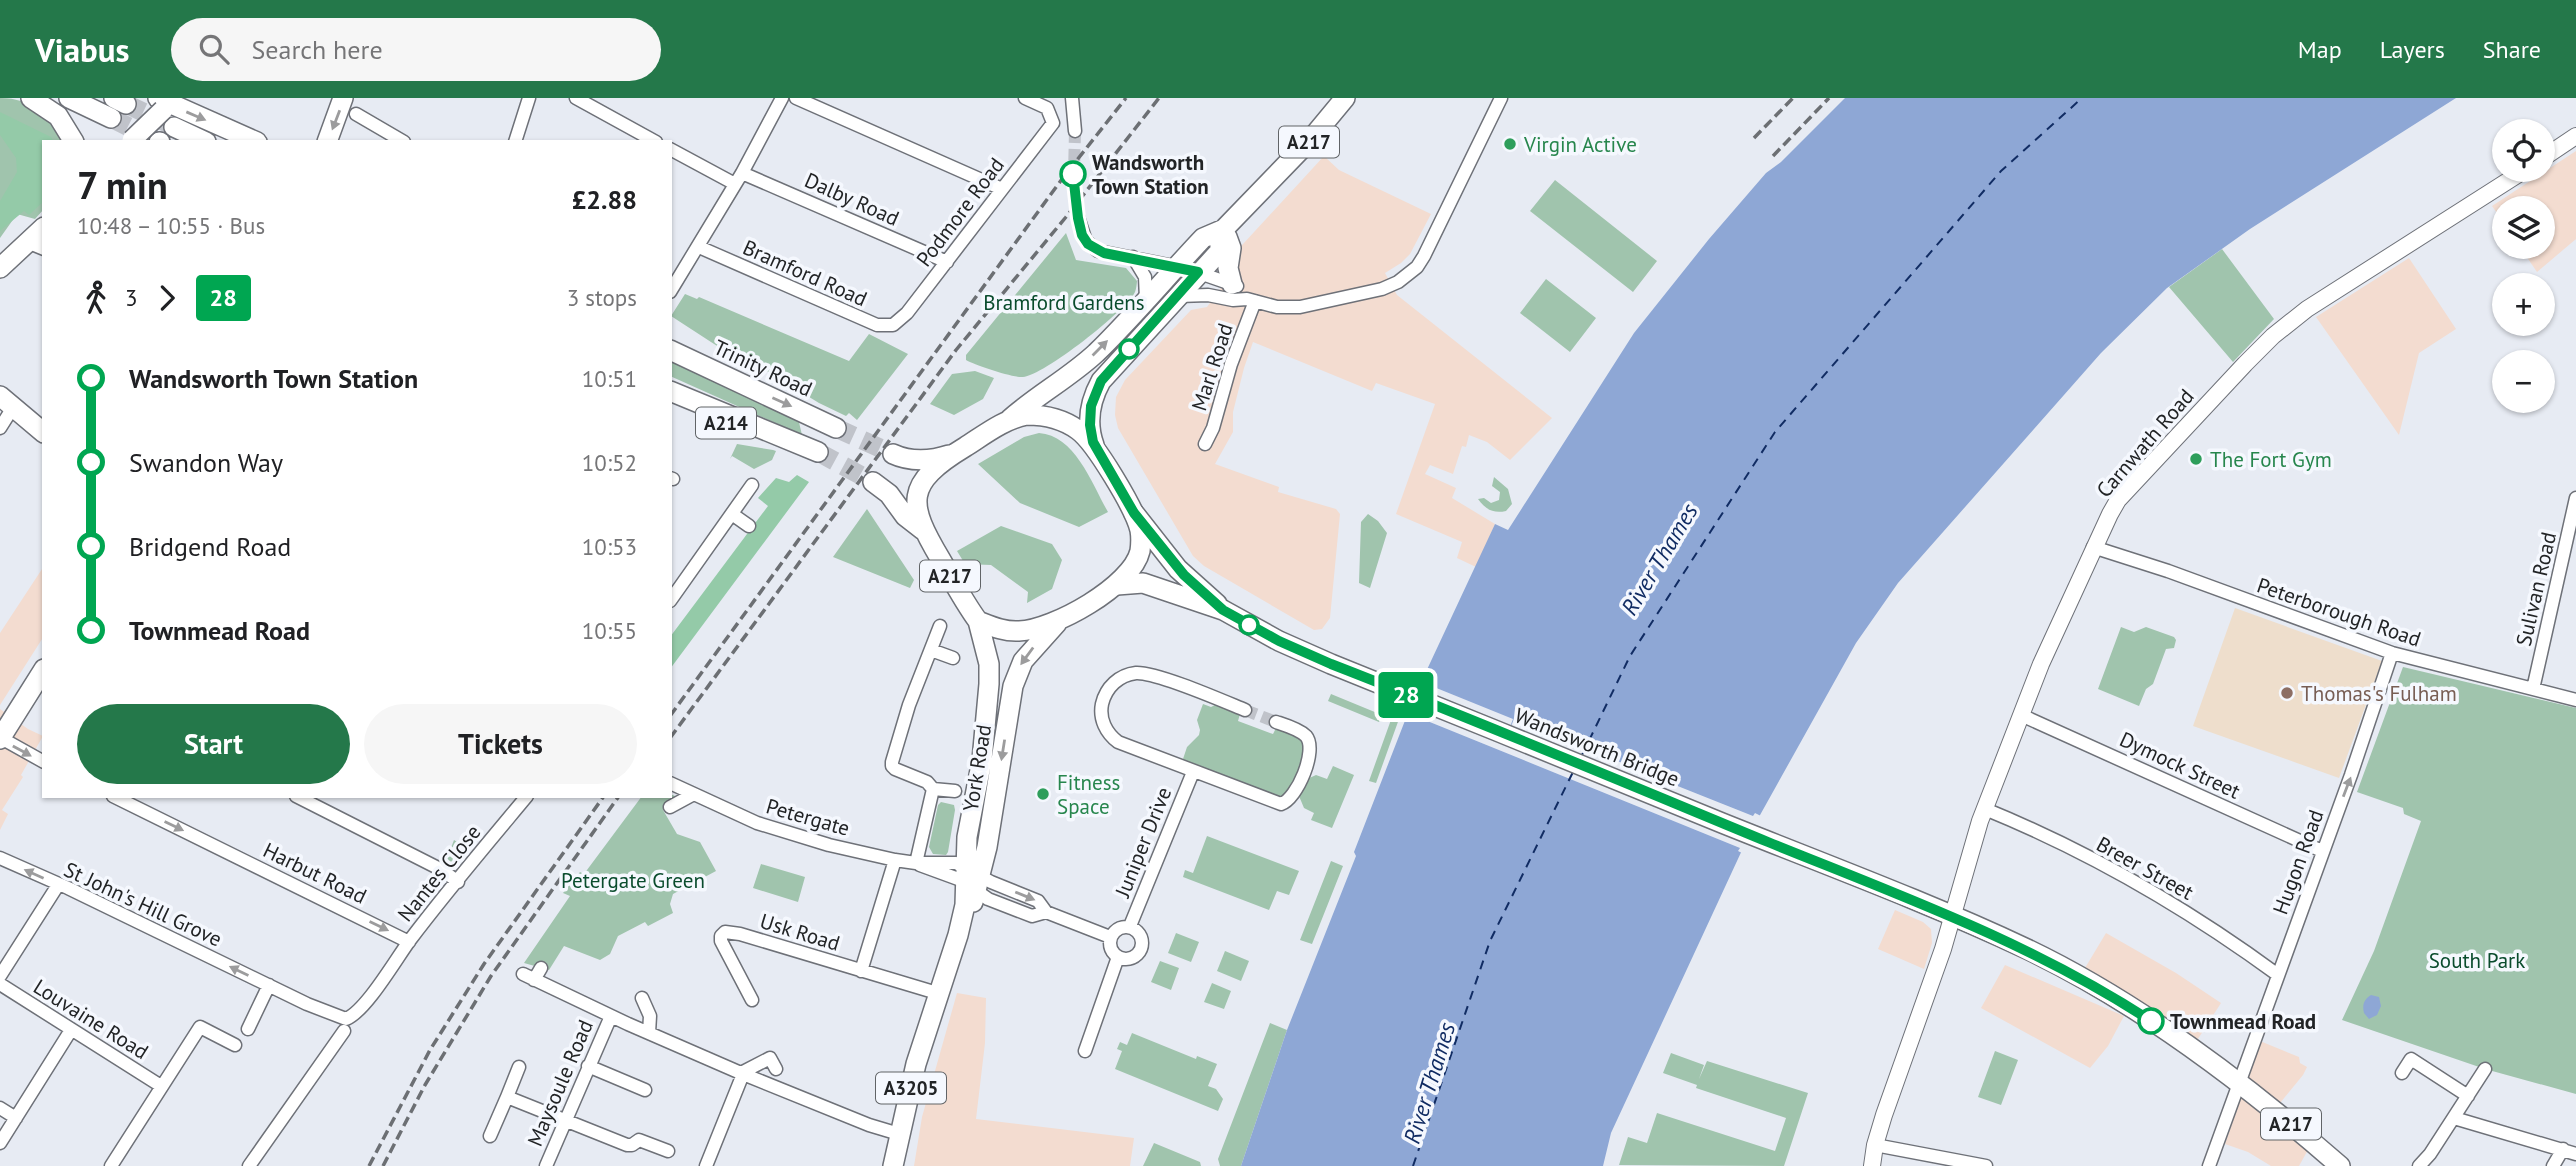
<!DOCTYPE html>
<meta charset="utf-8">
<style>
body{margin:0;font-family:"PT Sans",sans-serif;background:#f6f6f6;color:#202124;height:100vh;display:flex;flex-direction:column;font-size:26px;white-space:nowrap}
*{box-sizing:border-box;margin:0}
p{font-size:23px;color:#757577}
.icon{flex:none;width:38px;height:38px;fill:none;stroke:currentColor;stroke-width:2;stroke-linecap:round;stroke-linejoin:round}
.map{position:relative;flex:1;overflow:hidden}
.panel{position:absolute;left:42px;top:42px;width:630px;height:658px;display:flex;flex-direction:column;background:#fff;border-radius:0px;box-shadow:0 2px 5px #0004}
.panel>*{flex:none}
.badge{padding:0 14px;border-radius:5px;font-size:24px;line-height:46px}
.buttons{position:absolute;left:2492px;top:21px;display:grid;gap:14px}
.buttons a{display:grid;place-items:center;width:63px;height:63px;border-radius:50%;background:#fff;box-shadow:0 2px 5px #0004;font-size:35px}
.map>.badge{position:absolute;translate:-50% -50%;box-shadow:0 0 0 4px #fff}
.legs{display:flex;align-items:center;gap:10px;height:77px;padding:0 35px;font-size:23px}
.legs p{margin-inline-start:auto}
.summary{display:flex;align-items:center;justify-content:space-between;height:119px;padding:0 35px}
h1{font-size:38px;font-weight:800;line-height:52px}
.cta{display:flex;gap:14px;margin-top:auto;padding:14px 35px}
.cta a{flex:1;height:80px;border-radius:42px;background:#24784a;color:#fff;font-size:28px;font-weight:800;line-height:80px;text-align:center}
.cta a+a{background:#f6f6f6;color:#202124}
ul{padding:0 35px;list-style:none}
li{display:flex;align-items:center;gap:24px;height:84px;font-size:26px}
li i{display:grid;place-items:center;width:10px;height:100%;margin:0 9px;background:currentColor}
li i::after{content:'';width:18px;height:18px;margin:-9px;border:5px solid;border-radius:50%;background:#fff}
li p{margin-inline-start:auto}
li:first-child i{background:linear-gradient(#0000 50%,currentColor 0)}
li:last-child i{background:linear-gradient(currentColor 50%,#0000 0)}
header{display:flex;align-items:center;gap:42px;box-sizing:border-box;height:98px;padding:0 35px;background:#24784a;color:#fff}
header strong{font-size:33px}
nav{display:flex;gap:38px;margin-inline-start:auto;font-size:24px}
.search{width:490px;height:63px;background:#f6f6f6;display:flex;align-items:center;gap:18px;box-sizing:border-box;padding:0 24px;border-radius:38px;color:#757577;font-size:26px}
.map>svg:first-child{display:block}
.commercial{fill:#f3dcd0}
.education{fill:#eedecc}
.green{fill:#a0c4ad}
.forest{fill:#94caa8}
.water{fill:#8ea7d5}
.pier{fill:#e7ebf3}
.lines{fill:none;stroke-linecap:round;stroke-linejoin:round}
.ferry{stroke:#112c63;stroke-width:2;stroke-dasharray:9 7;stroke-linecap:butt}
.minor-tunnel{stroke:#c0c3ca;stroke-width:12;stroke-dasharray:12 6;stroke-linecap:butt}
.trunk-tunnel{stroke:#c0c3ca;stroke-width:19;stroke-dasharray:19 10;stroke-linecap:butt}
.minor-casing{stroke:#6e7178;stroke-width:15}
.tertiary-casing{stroke:#6e7178;stroke-width:18}
.primary-casing{stroke:#6e7178;stroke-width:22}
.trunk-casing{stroke:#6e7178;stroke-width:22}
.minor{stroke:#fff;stroke-width:12}
.tertiary{stroke:#fff;stroke-width:16}
.primary{stroke:#fff;stroke-width:19}
.trunk{stroke:#fff;stroke-width:19}
.rail{stroke:#6c6f73;stroke-width:3.5;stroke-dasharray:10 5;stroke-linecap:butt}
.trunk-bridge-casing{stroke:#6e7178;stroke-width:22;stroke-linecap:butt}
.trunk-bridge{stroke:#fff;stroke-width:19}
.oneway{fill:#9c9c9d}
.line-1-casing{stroke:#fff;stroke-width:16}
.line-1{stroke:#00a651;stroke-width:10}
.leisure-dot{fill:#2e9e5b;stroke:#f5f8fe;stroke-width:2.5}
.stop-1-dot{fill:#fff;stroke:#00a651;stroke-width:3.5}
.education-dot{fill:#8d6e63;stroke:#f5f8fe;stroke-width:2.5}
.labels{text-anchor:middle;dominant-baseline:central;stroke-width:7;stroke-linejoin:round;paint-order:stroke}
.shield{fill:#f5f8fe;stroke:#616467;stroke-width:2}
.shield-label{font-size:19px;font-weight:bold;fill:#222426}
.leisure-label{font-size:21px;fill:#27864d;stroke:#f5f8fe;text-anchor:start}
.stop-label{font-size:21px;font-weight:bold;fill:#222426;stroke:#f5f8fe;text-anchor:start}
.street-label{font-size:21px;fill:#222426;stroke:#f5f8fe}
.park-label{font-size:21px;fill:#0a4c2d;stroke:#f5f8fe}
.education-label{font-size:21px;fill:#785e54;stroke:#f5f8fe;text-anchor:start}
.water-label{font-size:23px;font-style:italic;fill:#112c63;stroke:#f5f8fe}
</style>
<header>
<strong>Viabus</strong>
<div class="search"><svg class="icon" aria-label="search" viewBox="0 0 24 24"><circle cx="10" cy="10" r="6"/><path d="M15 15l6 6"/></svg>Search here</div>
<nav><a>Map</a><a>Layers</a><a>Share</a></nav>
</header>
<div class="map">
<svg width="2576" height="1068" viewBox="0 0 2576 1068">
<rect width="100%" height="100%" fill="#e7ebf3"/>
<!-- commercial -->
<path class="commercial" d="M2576,53v88l-39,33 -17,-25h23v-39h-39v15l-12,-17z
M1324,58l15,14 92,44 -21,40 -9,9 -16,10 12,22 155,123 -42,42 -23,-18 -18,-7 -3,12 -4,-1 -9,28 -23,-9 -5,9 31,14 -4,10 43,26 -19,43 -19,-9 5,-16 -66,-28 39,-110 -59,-21 -4,8 -119,-49 -9,26 -11,44v20l-18,32 64,23 -1,5 58,17 4,5 -10,104 -8,11 -8,1 -110,-64 -11,-10 -75,-128 -3,-13 1,-18 9,-17 66,-70 16,-3 26,-36 -1,-15z
M2409,160l47,71 -37,24 -20,82 -83,-118z
M44,468v70l-44,69v-72z
M0,611l28,20 15,7 -22,39 2,2 -21,33 6,4 -8,16z
M1895,812l28,12 8,7 1,14 -8,26 -46,-20z
M2106,835l70,40 45,30 -25,39 -114,-69z
M2005,867l119,51 -16,30 -18,22 -109,-60z
M957,895l29,5 -1,45 -9,76 158,19 -4,28h-216l8,-49z
M2260,943l39,16 1,6 7,4 -4,8 -32,39 38,34 -10,18h-28l-23,-14 -23,-8z"/>
<!-- education -->
<path class="education" d="M2235,510l147,53 -43,117 -146,-52z"/>
<!-- green -->
<path class="green" d="M0,0c33,0 48,19 65,44h-21v67l-9,10 -18,-5 -17,24z
M1555,82l102,81 -24,31 -103,-81z
M1066,135l10,27 50,8 11,13c0,2 -1,9 -2,11 -8,18 -92,84 -112,85 -10,1 -48,-12 -57,-17v-5z
M2222,151l52,70 -41,43 -64,-75z
M1546,181l50,39 -26,34 -50,-39z
M685,196l12,5 2,-2 150,64 20,-27 39,20 -51,66 -8,-7 -3,3 -27,-13 -79,-48h-9l-60,-39z
M670,258l128,62 4,17 -132,-59z
M975,273l19,7 -11,21 -29,16 -24,-11 22,-30z
M1039,335c36,2 53,51 69,79l-29,15 -59,-24 -42,-39 46,-27z
M737,346l36,6 3,1 -4,9 -18,9 -22,-13 -2,3z
M1494,379l14,12 4,15 -6,7c-13,3 -21,-2 -28,-12l6,-1 7,5 8,-3 1,-8 -8,-6z
M867,411l47,71 -4,8 -77,-31z
M1368,416l10,7 9,12 -17,55 -11,-5 2,-61z
M1001,428l51,18 10,16 -10,29 -25,14 1,-11 -37,-27 -26,-1 -8,-13z
M2121,529l13,5 12,-5 28,10 2,3 -2,8 -8,1 -13,35 -7,5 -7,17 -41,-17z
M2403,569l173,41v386l-91,-25 -143,-49 32,-69 47,-130 -17,-7 -1,-6 -46,-16z
M1331,596l51,21 -3,7 -51,-21z
M1203,606l8,3 4,-2 25,9 -2,7 35,13 3,-6 25,12 5,11 -14,40 -11,8 -99,-37 5,-15 12,-12 1,-5 -3,-10z
M1392,619l7,2 -23,64 -7,-2z
M1333,668l21,9 -22,53 -21,-8 3,-7 -10,-5 -5,-12 6,-16 11,-5 11,4z
M670,696l5,2 -12,14 14,24 23,8 16,29 -43,23 -3,10 3,9 -25,13 -3,-4 -27,14 -8,18 -10,6 -36,-14 -15,24 -25,-7 46,-67 -7,-3 17,-21 4,2 58,-78h28z
M941,704l13,3 1,5 -7,42 -2,3 -13,-1 -4,-7 9,-42z
M1207,738l92,35 -10,24 -12,-4 -8,19 -86,-33 2,-7 8,3z
M454,742l14,9 -9,15 -4,2 -9,-5z
M1331,763l12,5 -31,78 -12,-4z
M761,766l44,13 -7,25 -45,-14z
M1176,835l23,9 -8,20 -23,-9z
M1225,853l24,10 -8,20 -24,-10z
M1160,863l19,7 -8,22 -20,-8z
M1212,885l19,8 -7,18 -20,-7z
M1270,925l17,7 -46,136h-21l-2,-7z
M1132,935l64,26 1,-3 20,8 -9,22 8,3 7,10 -5,12 -103,-42 7,-18 -5,-2 3,-7 7,3z
M1995,953l23,9 -17,45 -23,-8z
M1671,955l33,12 -5,14 8,-18 101,32 -24,73 -165,-1 9,-28 19,6 10,-30 118,38 11,-33 -90,-30 1,-3 -34,-12z
M1154,1045l46,19 1,4h-58z"/>
<!-- forest -->
<path class="forest" d="M0,14l51,25 3,5h-10v59l-15,14 -5,-4 -24,20v-30l17,-29 -1,-14 -16,-23z
M797,377l12,7 -139,187v-32l98,-131 -10,-8 18,-20 13,4z"/>
<!-- water -->
<path class="water" d="M1845,0h611l-206,131 -83,59 -66,65 -203,230 -42,60 -106,190 -139,300 -8,33h-362l46,-136 69,-174 -2,-4 52,-134 7,-3 13,-33 -2,-6 71,-152 13,6 126,-197 75,-94 57,-66 15,-11z
M2371,897l8,2 2,9 -4,9 -8,4 -5,-6c-2,-8 0,-14 7,-18z"/>
<!-- pier -->
<path class="pier" d="M1421,579l4,2 -1,4 89,36 -11,29 12,-29 150,61 -11,30 12,-29 88,35 2,-3 6,3 1,5 -18,33 -6,-3 2,-3 -330,-134 -1,3 -5,-2 6,-2 12,-31z"/>
<g class="lines">
<!-- ferry -->
<path class="ferry" d="M1582,657l48,-99 145,-224 226,-261 81,-73
M1413,1068l77,-225 83,-169"/>
<!-- minor-tunnel -->
<path class="minor-tunnel" d="M1075,33l-1,43 4,43
M1245,612l31,12"/>
<!-- trunk-tunnel -->
<path class="trunk-tunnel" d="M126,6l43,20
M111,20l48,24
M836,330l57,26
M818,354l55,30"/>
<defs>
<path id="minor" d="M576,0l80,44
M796,0l206,91
M1072,0l3,33
M356,16l48,28
M515,44l14,-44
M670,51l65,35
M742,75l205,89
M1078,119l8,24 12,10 90,18 49,17
M27,144l17,7
M699,149l178,78h16l14,-12 146,-190 -6,-15 -22,-10
M1133,159l12,20 1,22
M670,194l72,-119 40,-75
M1179,198l29,-1 25,5 14,-1 30,8h23l82,-18 16,-7 19,-15 7,-11 77,-158
M0,330l12,-19
M1205,346l8,-16 18,-64 24,-63
M670,380l3,1
M732,416l17,12
M2093,449l75,24 224,82 184,47
M670,503l82,-116
M931,552l22,8
M2533,591l43,-191
M1245,612c-22,-9 -88,-38 -109,-37 -17,2 -30,14 -34,31 -3,15 4,29 16,38l163,62c16,-5 37,-54 25,-68 -7,-7 -21,-11 -30,-14
M2021,617l301,136
M1,640l43,24
M670,685l24,11
M933,691l22,2
M113,698l296,146
M296,698l146,74 16,12
M670,709l24,-13 63,29 72,22 66,15 21,3h40l35,19 47,19 8,11 64,25
M1985,711c103,42 203,100 293,166
M0,760l68,30 239,116 39,15c20,-8 50,-60 64,-79 37,-49 77,-96 117,-144
M916,765l17,-74 -6,-7 -32,-13 -3,-3v-4l17,-57 31,-79
M920,767l41,15 27,19 44,17 14,-4
M1130,828l63,-154
M1110 845a16 16 0 1 1 32 0a16 16 0 1 1-32 0Z
M861,873l34,-111
M523,876l105,50 115,50 126,51 30,9
M0,878l58,-91
M534,882l7,-12
M0,886l161,102
M642,900l8,18 -1,17
M752,902l-31,-59v-5l4,-4 15,2 197,59
M248,931l21,-44
M1085,953l33,-94
M588,968l57,24
M741,975l29,-15 6,11
M2402,975l9,-14 57,37
M507,999l12,-30
M0,1010l16,10
M2454,1020l122,36
M490,1038l17,-39 120,48h5l7,-5 29,11
M0,1045l71,-113
M1875,1047l111,21
M111,1068l89,-139 35,18
M249,1068l95,-135
M546,1068l65,-150
M706,1068l37,-92
M2209,1068l142,-391 41,-122
M2419,1068l11,-12 55,-85
M2553,1068l10,-17"/>
<path id="tertiary" d="M2543,60l33,-22
M1872,1068l3,-21 9,-30 59,-166 37,-128 61,-157 69,-150 8,-14 127,-136 28,-28 34,-27 218,-139"/>
<path id="primary" d="M1134,415l44,56 39,35
M1117,487l26,-2 80,27 56,31 52,23c131,52 260,106 391,159 102,41 205,79 305,126 113,54 219,135 313,217
M0,641l44,-70"/>
<path id="trunk" d="M31,0l27,18 16,26
M69,0l42,20
M114,0l12,6
M158,0l99,44
M174,29l32,15
M159,44h1
M327,44l16,-44
M1227,139l4,11 -3,20 4,16
M0,170l44,-41
M670,252l166,78
M670,293l148,61
M0,298l44,37
M1027,317c18,0 36,4 51,15 17,12 57,79 62,100 1,6 1,14 0,21 -8,35 -87,79 -121,80 -15,1 -28,-5 -41,-10 -14,-19 -25,-40 -37,-61 -34,-57 -37,-76 24,-113 19,-12 39,-28 62,-32z
M1010,321c27,-24 59,-41 86,-66 37,-36 71,-77 107,-115l21,-9 87,-90 34,-41
M1094,347c-8,-22 -4,-44 7,-64l118,-129 5,-23
M893,356c17,8 38,7 56,1
M873,384l16,12 16,22 18,14
M973,804l14,-55 26,-161 10,-25 34,-38
M893,1068l23,-102 42,-129 7,-30 2,-68 15,-77 7,-76v-20l-11,-43"/>
</defs>
<!-- minor casing -->
<use href="#minor" class="minor-casing"/>
<!-- tertiary casing -->
<use href="#tertiary" class="tertiary-casing"/>
<!-- primary casing -->
<use href="#primary" class="primary-casing"/>
<!-- trunk casing -->
<use href="#trunk" class="trunk-casing"/>
<!-- minor -->
<use href="#minor" class="minor"/>
<!-- tertiary -->
<use href="#tertiary" class="tertiary"/>
<!-- primary -->
<use href="#primary" class="primary"/>
<!-- trunk -->
<use href="#trunk" class="trunk"/>
<!-- rail -->
<path class="rail" d="M1754,40l39,-40
M1773,58l56,-58
M670,618l392,-537 64,-81
M670,640l286,-388 110,-133 93,-119
M369,1068l61,-116 54,-86 120,-168
M383,1068l42,-81 66,-109 128,-180"/>
<defs>
<path id="trunk-bridge" d="M132,42l31,-30"/>
</defs>
<!-- trunk-bridge casing -->
<use href="#trunk-bridge" class="trunk-bridge-casing"/>
<!-- trunk-bridge -->
<use href="#trunk-bridge" class="trunk-bridge"/>
</g>
<!-- one-way arrows -->
<defs><path id="oneway-solid" d="M-6-.8H1V-3.2L6.5 0L1 3.2V.8H-6Z" transform="scale(1.75)"/></defs>
<g class="oneway">
<use href="#oneway-solid" transform="translate(196 18) rotate(23)"/>
<use href="#oneway-solid" transform="translate(336 22) rotate(111)"/>
<use href="#oneway-solid" transform="translate(1100 250) rotate(-45)"/>
<use href="#oneway-solid" transform="translate(782 304) rotate(24)"/>
<use href="#oneway-solid" transform="translate(1027 558) rotate(126)"/>
<use href="#oneway-solid" transform="translate(1003 652) rotate(99)"/>
<use href="#oneway-solid" transform="translate(22 653) rotate(29)"/>
<use href="#oneway-solid" transform="translate(2347 689) rotate(-69)"/>
<use href="#oneway-solid" transform="translate(174 728) rotate(26)"/>
<use href="#oneway-solid" transform="translate(34 776) rotate(-156)"/>
<use href="#oneway-solid" transform="translate(1025 798) rotate(22)"/>
<use href="#oneway-solid" transform="translate(379 828) rotate(26)"/>
<use href="#oneway-solid" transform="translate(239 873) rotate(-154)"/>
</g>
<g class="lines">
<defs>
<path id="line-1" d="M1073,76l5,44 4,17 6,9 16,9 94,19 -97,109 -10,25 -1,19 3,17 41,71 50,62 39,35 56,31 52,23c147,57 292,118 437,178 131,53 264,101 383,179"/>
</defs>
<!-- line-1 casing -->
<use href="#line-1" class="line-1-casing"/>
<!-- line-1 -->
<use href="#line-1" class="line-1"/>
</g>
<!-- markers -->
<g class="leisure-dot">
<circle cx="1510" cy="46" r="7"/>
<circle cx="2196" cy="361" r="7"/>
<circle cx="1043" cy="696" r="7"/>
</g>
<g class="stop-1-dot">
<circle cx="1073" cy="76" r="12"/>
<circle cx="1129" cy="251" r="9"/>
<circle cx="1249" cy="527" r="9"/>
<circle cx="2151" cy="923" r="12"/>
</g>
<circle class="education-dot" cx="2287" cy="595" r="7"/>
<g class="labels">
<!-- shield labels -->
<g class="shield">
<rect x="1279" y="28.5" width="60" height="31" rx="5"/>
<rect x="696" y="309.5" width="60" height="31" rx="5"/>
<rect x="920" y="462.5" width="60" height="31" rx="5"/>
<rect x="876" y="974.5" width="70" height="31" rx="5"/>
<rect x="2261" y="1010.5" width="60" height="31" rx="5"/>
</g>
<g class="shield-label">
<text x="1309" y="44">A217</text>
<text x="726" y="325">A214</text>
<text x="950" y="478">A217</text>
<text x="911" y="990">A3205</text>
<text x="2291" y="1026">A217</text>
</g>
<!-- leisure labels -->
<g class="leisure-label">
<text x="1524" y="46">Virgin Active</text>
<text x="2210" y="361">The Fort Gym</text>
<text x="1057" y="684">Fitness<tspan x="1057" dy="24">Space</tspan></text>
</g>
<!-- stop labels -->
<g class="stop-label">
<text x="1092" y="64">Wandsworth<tspan x="1092" dy="24">Town Station</tspan></text>
<text x="2170" y="923">Townmead Road</text>
</g>
<!-- street labels -->
<g class="street-label">
<text transform="translate(852 101) rotate(24)">Dalby Road</text>
<text transform="translate(960 114) rotate(-53)">Podmore Road</text>
<text transform="translate(805 175) rotate(24)">Bramford Road</text>
<text transform="translate(1212 269) rotate(-72)">Marl Road</text>
<text transform="translate(763 270) rotate(25)">Trinity Road</text>
<text transform="translate(2145 345) rotate(-49)">Carnwath Road</text>
<text transform="translate(2536 491) rotate(-77)">Sulivan Road</text>
<text transform="translate(2339 514) rotate(19)">Peterborough Road</text>
<text transform="translate(1597 649) rotate(22)">Wandsworth Bridge</text>
<text transform="translate(2180 667) rotate(25)">Dymock Street</text>
<text transform="translate(977 670) rotate(-81)">York Road</text>
<text transform="translate(808 719) rotate(16)">Petergate</text>
<text transform="translate(1143 744) rotate(-68)">Juniper Drive</text>
<text transform="translate(2298 764) rotate(-70)">Hugon Road</text>
<text transform="translate(2145 770) rotate(29)">Breer Street</text>
<text transform="translate(315 775) rotate(26)">Harbut Road</text>
<text transform="translate(439 775) rotate(-51)">Nantes Close</text>
<text transform="translate(143 806) rotate(25)">St John's Hill Grove</text>
<text transform="translate(800 834) rotate(17)">Usk Road</text>
<text transform="translate(91 921) rotate(32)">Louvaine Road</text>
<text transform="translate(560 985) rotate(-67)">Maysoule Road</text>
</g>
<!-- park labels -->
<g class="park-label">
<text x="1064" y="204">Bramford Gardens</text>
<text x="633" y="782">Petergate Green</text>
<text x="2477" y="862">South Park</text>
</g>
<!-- education labels -->
<g class="education-label">
<text x="2301" y="595">Thomas's Fulham</text>
</g>
<!-- water labels -->
<g class="water-label">
<text transform="translate(1659 461) rotate(-59)">River Thames</text>
<text transform="translate(1429 985) rotate(-73)">River Thames</text>
</g>
</g>
</svg>
<div class="buttons">
<a><svg class="icon" aria-label="locate" viewBox="0 0 24 24"><circle cx="12" cy="12" r="6"/><path d="M12 2v4M12 18v4M2 12h4M18 12h4"/></svg></a>
<a><svg class="icon" aria-label="layers" viewBox="0 0 24 24"><path d="M12 4l9 5-9 5-9-5zM3 14l9 5 9-5"/></svg></a>
<a>+</a>
<a>−</a>
</div>
<b class="badge" style="left:1406px;top:597px;background:#00a651;color:#fff">28</b>
<section class="panel">
<div class="summary"><div><h1>7 min</h1><p>10:48 – 10:55 · Bus</p></div><b>£2.88</b></div>
<div class="legs"><svg class="icon" aria-label="walk" viewBox="0 0 24 24"><circle cx="13" cy="4" r="2"/><path d="M13 8l-2 6 4 7M11 14l-3 7M7 12l3-4h3l4 4"/></svg>3<svg class="icon" aria-label="forward" viewBox="0 0 24 24"><path d="M9 5l7 7-7 7"/></svg><b class="badge" style="background:#00a651;color:#fff">28</b><p>3 stops</p></div>
<ul>
<li><i style="color:#00a651"></i><b>Wandsworth Town Station</b><p>10:51</p></li>
<li><i style="color:#00a651"></i><span>Swandon Way</span><p>10:52</p></li>
<li><i style="color:#00a651"></i><span>Bridgend Road</span><p>10:53</p></li>
<li><i style="color:#00a651"></i><b>Townmead Road</b><p>10:55</p></li>
</ul>
<div class="cta"><a>Start</a><a>Tickets</a></div>
</section>
</div>
